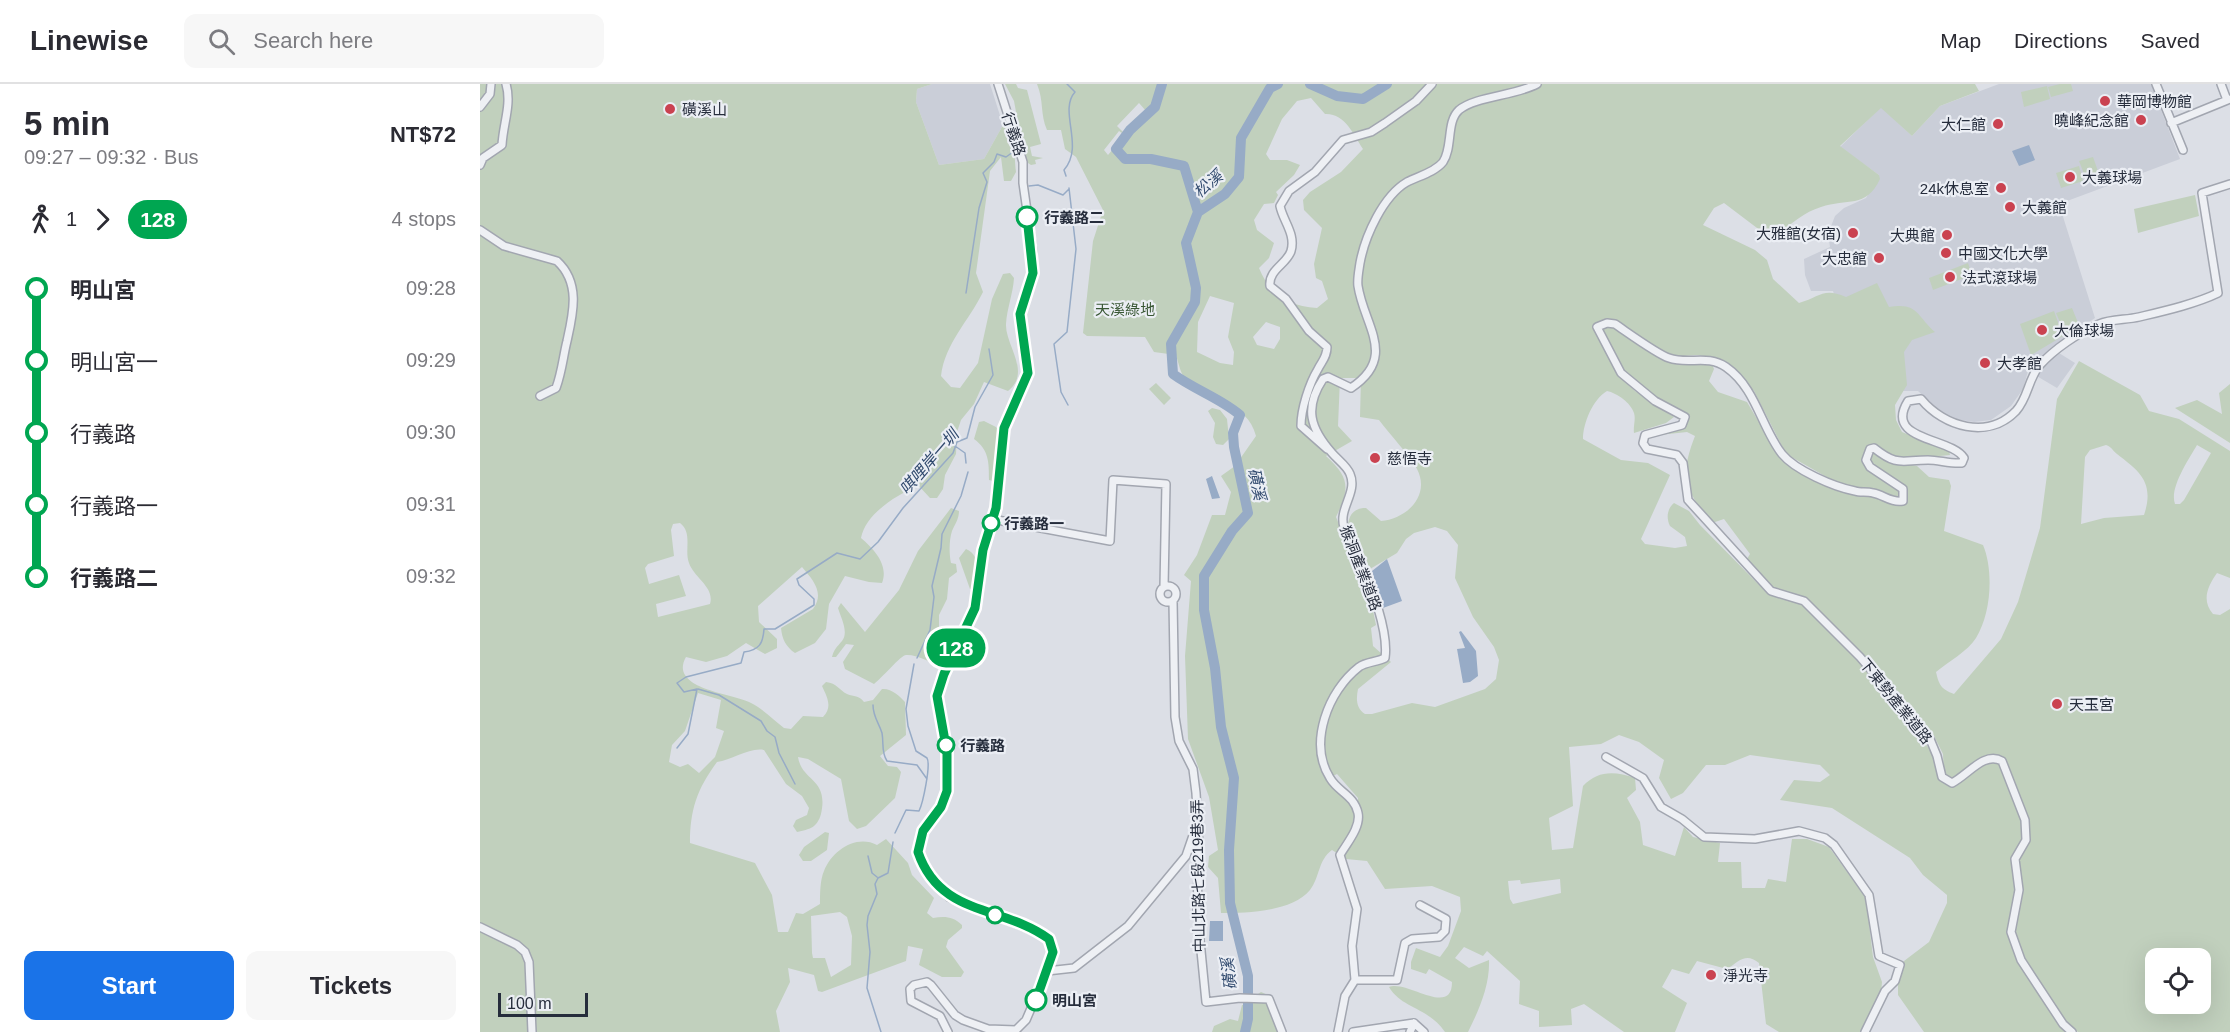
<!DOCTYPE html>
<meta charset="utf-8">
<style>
body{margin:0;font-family:Arial,"Noto Sans TC",sans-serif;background:#f7f7f7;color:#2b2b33;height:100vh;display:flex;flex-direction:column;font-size:22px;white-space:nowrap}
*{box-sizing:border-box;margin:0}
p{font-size:20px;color:#7c7c81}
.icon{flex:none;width:33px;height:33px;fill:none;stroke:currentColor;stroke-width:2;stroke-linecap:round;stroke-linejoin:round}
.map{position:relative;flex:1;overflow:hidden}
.side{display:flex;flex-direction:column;background:#fff;width:480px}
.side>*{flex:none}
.badge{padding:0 12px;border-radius:20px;font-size:21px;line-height:39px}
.buttons{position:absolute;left:1665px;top:864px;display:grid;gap:12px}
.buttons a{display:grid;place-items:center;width:66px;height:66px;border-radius:12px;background:#fff;box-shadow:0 6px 24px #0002;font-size:30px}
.scale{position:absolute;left:18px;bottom:15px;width:90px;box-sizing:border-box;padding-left:6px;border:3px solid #262d3c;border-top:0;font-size:16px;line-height:21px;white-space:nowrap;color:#262d3c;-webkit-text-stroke:4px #ebeef4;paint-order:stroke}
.map>.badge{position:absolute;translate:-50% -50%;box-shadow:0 0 0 3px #fff}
.legs{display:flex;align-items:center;gap:9px;height:66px;padding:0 24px;font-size:20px}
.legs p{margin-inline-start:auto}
.overview{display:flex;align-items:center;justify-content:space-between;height:102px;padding:0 24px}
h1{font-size:33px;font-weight:700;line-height:45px}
.action{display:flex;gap:12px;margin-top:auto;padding:12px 24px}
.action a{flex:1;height:69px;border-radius:12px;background:#1a73e8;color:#fff;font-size:24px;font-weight:700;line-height:69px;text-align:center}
.action a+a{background:#f7f7f7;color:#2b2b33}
ul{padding:0 24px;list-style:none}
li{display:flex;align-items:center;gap:21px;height:72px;font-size:22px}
li i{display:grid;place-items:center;width:9px;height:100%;margin:0 8px;background:currentColor}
li i::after{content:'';width:15px;height:15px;margin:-8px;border:4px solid;border-radius:50%;background:#fff}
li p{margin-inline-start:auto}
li:first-child i{background:linear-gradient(#0000 50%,currentColor 0)}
li:last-child i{background:linear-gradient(currentColor 50%,#0000 0)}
header{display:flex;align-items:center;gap:36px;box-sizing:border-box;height:84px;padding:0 30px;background:#fff;border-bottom:2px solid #e1e1e2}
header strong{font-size:28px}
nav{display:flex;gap:33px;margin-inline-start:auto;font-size:21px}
.search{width:420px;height:54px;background:#f7f7f7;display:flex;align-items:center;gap:15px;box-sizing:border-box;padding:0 21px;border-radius:12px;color:#7c7c81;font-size:22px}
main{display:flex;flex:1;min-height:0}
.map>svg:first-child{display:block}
.built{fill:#caced8}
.green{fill:#c1d0bd;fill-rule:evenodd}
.water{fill:#97abc6}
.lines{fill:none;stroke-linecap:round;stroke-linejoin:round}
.stream{stroke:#97abc6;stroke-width:1.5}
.river{stroke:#97abc6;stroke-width:10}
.minor-casing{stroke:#a2a6b0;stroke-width:10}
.minor{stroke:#eef0f4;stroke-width:7}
.line-1-casing{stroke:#fff;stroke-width:14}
.line-1{stroke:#00a651;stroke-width:9}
.poi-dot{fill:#ca4250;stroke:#ebeef4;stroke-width:2}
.stop-1-dot{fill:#fff;stroke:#00a651;stroke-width:3}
.labels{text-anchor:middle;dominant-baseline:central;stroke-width:4.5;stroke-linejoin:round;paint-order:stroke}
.poi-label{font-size:15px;fill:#262d3c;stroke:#ebeef4;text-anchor:start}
.street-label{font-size:15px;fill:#262d3c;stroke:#ebeef4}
.stop-label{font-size:15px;font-weight:bold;fill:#262d3c;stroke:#ebeef4;text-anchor:start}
.park-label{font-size:15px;fill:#395734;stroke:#ebeef4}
.water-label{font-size:16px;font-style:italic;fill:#314a6e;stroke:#ebeef4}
</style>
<header>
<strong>Linewise</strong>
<div class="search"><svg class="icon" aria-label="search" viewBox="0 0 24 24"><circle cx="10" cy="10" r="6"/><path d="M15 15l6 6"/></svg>Search here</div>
<nav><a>Map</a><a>Directions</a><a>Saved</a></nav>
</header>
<main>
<section class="side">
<div class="overview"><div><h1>5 min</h1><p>09:27 – 09:32 · Bus</p></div><b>NT$72</b></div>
<div class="legs"><svg class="icon" aria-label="walk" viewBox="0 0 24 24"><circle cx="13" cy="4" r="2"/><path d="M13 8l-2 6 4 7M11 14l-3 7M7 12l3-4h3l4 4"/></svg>1<svg class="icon" aria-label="forward" viewBox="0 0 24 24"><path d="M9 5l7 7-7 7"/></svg><b class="badge" style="background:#00a651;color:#fff">128</b><p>4 stops</p></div>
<ul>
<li><i style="color:#00a651"></i><b>明山宮</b><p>09:28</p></li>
<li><i style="color:#00a651"></i><span>明山宮一</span><p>09:29</p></li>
<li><i style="color:#00a651"></i><span>行義路</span><p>09:30</p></li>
<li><i style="color:#00a651"></i><span>行義路一</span><p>09:31</p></li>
<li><i style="color:#00a651"></i><b>行義路二</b><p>09:32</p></li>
</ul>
<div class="action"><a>Start</a><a>Tickets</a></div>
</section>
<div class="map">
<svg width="1750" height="948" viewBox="0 0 1750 948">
<rect width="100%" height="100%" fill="#dcdfe6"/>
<!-- built -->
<path class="built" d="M452,0h58l13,41 -19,34 -45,6 -23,-63 1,-13z
M1519,0h152l29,75 -121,45 36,114 -44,30 24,15 -18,25 -29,-17 -5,18 -12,17 -20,14 -17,2 -19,-3 -14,-7 -23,-21h-14l-49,-33 -22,-67h-22l-6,-16 -1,-16 26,-12 -2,-13 7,-18 9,-8 22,-10 13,-23 -39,-28 41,-40 31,29 28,-30z"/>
<!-- green -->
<path class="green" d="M0,0h452l-15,5 -1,13 23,63 45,-6 19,-34h4c9,19 7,28 9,47l-5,9h-7l-3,-24 -11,14 -14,102 7,19c-14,29 -38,51 -42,84l10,11 9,1 18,-25 14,-64 11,-25 7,-1 4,5c-1,16 -7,30 -8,46 -1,21 26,48 2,67l-24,-9 -10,22 -13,16 -4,12 -1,22 -11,21 -2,14 -6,9h-7l-12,-13c-22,11 -52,28 -57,53 13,11 28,27 21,45l-13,-1 -24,-6 -16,28 -3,25 -11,14 -20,10c-9,-6 -13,-14 -14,-25l32,-19c12,-16 0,-29 -11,-42l-44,39 1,16 18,17v9l-12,6 -19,-11 -19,13 -21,6 -20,-5c-18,32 45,36 65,46 12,6 23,17 33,25l7,1 12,-13 20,1c10,-10 4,-20 -1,-31l4,-4c11,1 13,8 21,12 7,3 12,1 17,8l9,-2 9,-11c9,-1 18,7 23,13l1,33 -26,21 8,10 9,1 4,5 -6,26 -29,28 -9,3 -8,-8 -8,-42 -33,-20 -10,-2c4,25 31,21 23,57 -4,14 -11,15 -24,18l-4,-6 3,-6 11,-5 2,-7 -7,-12 -16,-12 -22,-34c-14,-3 -32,10 -47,12 -20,27 -27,48 -27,81l65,20 17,32 6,37h10l8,-19 7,1 17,-10c0,-10 0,-24 4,-33 8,-21 33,-37 53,-26l9,-6 22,24 4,12 22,23 -7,15 6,5c11,-2 20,-2 29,7v3l-14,12 -2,7 18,25 -3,5h-19l-23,-12 4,-16 -15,-3 -2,15 -84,31 -4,-1 -4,-16 -26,-7 2,14 -14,29 4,21h-300zM200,439c13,10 4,27 9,40 5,15 26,24 21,41l-52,13 -2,-13 30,-8 -7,-21 -30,9 -4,-16 3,-4 26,-8 -3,-26 2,-6zM218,609l23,7 -5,28 8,3 -9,26 -16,16 -11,-9 -8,3 -11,-5 3,-17 13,-14zM360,828l7,5 5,19 -1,29 -20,12 -6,-19h-12l-1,-5 -1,-37z
M525,0h11l2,4 9,2 14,54 -11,3 2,9 11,2 -8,2 1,4 -5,1 -6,-4 -11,-60z
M557,0h938l4,7 -39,15 -28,30 -31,-28 -41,38 39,29 1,4c-14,30 -33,19 -59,28 -17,5 -30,17 -44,28l-16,-4 -37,-28 -10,5 -11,17 52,25 12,10 6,19 26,24c21,-6 24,-16 47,-6l31,-14 12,24c29,-5 27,8 46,25l-23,8 -8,12 3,33 -12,20 1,15 6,12 47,19 1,4 -52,5 -23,-13 -10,13 36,30v9l-62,-15 -53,-30 -32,-63 -20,-21 -17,-12 -20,-3 -25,2 -61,-38 -15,5 -2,4 24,47 17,16 39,26 -8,6 -32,10c-1,-6 2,-14 0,-20 -3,-10 -17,-20 -27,-22 -14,8 -24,32 -24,48l38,21 27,3 22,12 -29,64 4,5 30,4 12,-2 -2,-9 -15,-11c-4,-8 -3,-17 4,-23l15,8 11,14 69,70 34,10 55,53 77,98 6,22 11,6c16,-6 27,-22 44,-24l6,4 21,57v18l-10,20 4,31 -9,42 5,18 55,82h-144l-26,-37v-11l6,-23 25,-19 18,-39v-8l-24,-20 -13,-17 -78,-50 -52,-8 14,-20 26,2 10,-7 -10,-10 -70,-10 -25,10h-19l-23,28 -12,6 -12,-21 5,-18 -25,-18 -20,-7 -18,9 -32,3 4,59 -24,12 3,32 21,-2 10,-62c15,-16 32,-15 52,-8l1,12 -9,8 13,24 3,23 32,11 9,-29 9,10 27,6 -2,19h23l1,26h23l3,-9 18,3 6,-43h15l22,8 37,51 7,59 9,25 -1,11 -20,39h-82l-13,-8 -7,-61c-13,-11 -20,-2 -32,6l-30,-8 -8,13 -17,-5 -10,18 25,16 -12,29h-51l-40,-28 -13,5 1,16 -33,2v-16l-20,-7 1,-23 -33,-30 -4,5 -19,-9 -9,11 14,10 20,-8c1,25 -10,50 -21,72h-23c-17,-25 -43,-23 -56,-45 17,-8 63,31 63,-5l-23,-13 -3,5 -15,-5v-7l5,-14 24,9 8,-11 13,-35 -1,-14 -28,-11 -47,3 -18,-28 -21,-2 -14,-9c-14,10 -12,27 -22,40 -18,22 -64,23 -89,23l-3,-35 -10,-11 1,-11 9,-6 -9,-53 -21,-58 -3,-83 6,-75 -7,-6 13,-20 15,-40h13l6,-23 -10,-16 14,-10 21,-30c-9,-36 -48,-32 -69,-55 -7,-7 -8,-17 -11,-26l-22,-3 -9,-15 -58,-1 -4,-3 10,-92 10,-31 -27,-53 -11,-8 -4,-19h-14c-7,-16 -3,-29 -10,-46zM831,14l14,16c20,-1 28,20 38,35l-22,23 -31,20 -7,8 1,10 18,18 -8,36 2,14 6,3 6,18 -11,9c-29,-2 -47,-13 -58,-40l10,-10 5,-15 -17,-13 -3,-10 10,-16 10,-1 4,-8 -2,-3 18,-17 6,-10 -13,-5h-17l-4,-6 16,-35 15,-18zM659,19l7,8 -21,23 -8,-8zM639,47l6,4 -17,20 -4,-5zM730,212l24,7 -6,34 6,15 -1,13 -13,-2 -23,-11 1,-30zM786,238l14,5v12l-6,10 -17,-4 -4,-8zM860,294h21l-1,39 19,3c12,16 28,32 38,49 14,27 -11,50 -36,52l-15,-13c-11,0 -16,5 -18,16l22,45 27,-16 9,-14 8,-6 21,-6 12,4 11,14 -3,33 18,39 21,30 5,13 -3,19 -11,10 -50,18 -23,-4 -40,11h-7c-9,-6 -9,-15 -7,-25l33,-27 -18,-16 -2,-18 5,-3 -4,-19 -36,-89c14,-29 14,-39 -10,-61l26,-15 -14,-15zM857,690l21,24v3c-16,-1 -20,-12 -25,-25zM1080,795l1,14 -48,11 -3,-5 -2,-18 12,-1 1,4z
M1580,0h11l2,7 -22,6 -3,-10z
M1567,2l3,13 -26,8 -3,-15z
M1613,73l6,17 -13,5 -7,-18z
M1599,82l4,15 -22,7 -5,-15z
M1715,111l4,21 -61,17 -4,-24z
M1488,179l4,12 -39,15 -4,-12z
M1592,224l7,17 -14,9 -9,-21z
M1574,227l9,25 -32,19 -11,-31z
M1126,241l7,2c37,24 46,40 94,34l5,3 2,5 -5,12 9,11 29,10 33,56 38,23 55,14 22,10 9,-1 3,-8 -3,-7 -33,-23 -3,-11 6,-5 14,11 29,5 12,11 20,3 2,6 -7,45 39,14c11,26 8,69 -7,93 -8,13 -28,24 -40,34 3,13 5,17 18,22l47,-55 17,-37 22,-74 17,-129 22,-38 61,34 9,16 30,8 51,32v127l-13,-5c-9,13 -16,27 -4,41l7,1 10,-6v423h-152l-14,-10 -46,-74 -4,-17 8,-41 -4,-31 10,-39 -22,-58 -10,-6 -43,24 -9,-5 -1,-21 -9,-18 -70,-80 -57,-57 -33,-11 -27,-29 3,-5 -26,-35 -12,4c-27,-33 -33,-46 -17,-87l-8,-4 -28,3 26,-8 3,-12 -37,-21 -27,-22 -24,-43zM1626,361c6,2 6,5 11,9 22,17 38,28 27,61l-40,3 -23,6 4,-67 5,-7zM1717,361l14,8 -27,47 -4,4h-5c-6,-16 14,-45 22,-59zM1676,874h44v46h-44z
M676,299l15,15 -7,7 -15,-16z
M1750,300v59l-55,-35 22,-8 25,14 -3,-21z
M732,324l8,2 7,9 2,20 -6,6 -7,-1 -3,-7 2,-14 -7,-12z
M504,337l12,6 3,5 -2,35 -4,14 -4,-1c0,-18 0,-30 -15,-41l5,-17z
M471,424l8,3c0,8 -4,13 -7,20 -3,9 -3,23 -1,32l5,1 1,8 -8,6 -2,21 -8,16v13l11,8 3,-4c2,11 -5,26 -14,33 -10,-3 -23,-11 -33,-10 -5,0 -25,24 -32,29l-29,-15 -2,-7 11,-17 -8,-1 -10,13h-4c2,-8 5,-10 10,-16 7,-9 -1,-23 -4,-33l3,-5 24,29 34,-42 19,-39z
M486,465c16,7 10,24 8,38l-4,2 -11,-31z
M345,748l4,1 -2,17 -16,11h-8l-4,-6 5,-8z
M754,880l1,21h-9l-1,-20z
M781,908l9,4 11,36h-69l2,-6 16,-7 8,2 4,-16h8l5,-9z"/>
<!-- water -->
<path class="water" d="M1549,61l6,15 -16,6 -7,-15z
M732,392l8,22 -8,1 -6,-20z
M907,475l15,42 -19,7 -11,-37z
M981,547l15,20 2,25 -8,6 -7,1 -6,-34 8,-1 -6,-16z
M730,837h13v20h-14z"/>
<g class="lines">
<!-- stream -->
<path class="stream" d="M586,92l-2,-6c21,-24 -6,-59 11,-78l-8,-8
M549,102l9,-1 25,10 6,-6
M486,209l13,-85 8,-26 -4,-9 11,-11 3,-8 9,3 7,-5
M588,321l-7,-13 -7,-48 13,-12 9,-83 -7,-61
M475,362l10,7 1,10
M437,574l13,-28 4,-33 -2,-11 9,-38 1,-14 19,-38 7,-24
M218,605l21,6 42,26 6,10 8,6 4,16 16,31
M393,621c0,12 6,18 9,28 2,11 -1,19 5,28l30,4 10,14
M197,664l11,-14 9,-45 -13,3 -7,-9 9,-6 55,-14 3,-11c15,-2 19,-8 20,-23h11l39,-24v-6l-15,-14 -2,-6 40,-26 23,6 18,-17 25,-34 50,-55 4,-11 10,-4 8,-31 18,-32 -4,-26
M415,749l11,-23 13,1c4,-8 12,-46 8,-53l-11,-7 -8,-25 -2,-17 8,-45
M388,772l4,17 5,4
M401,948l-14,-44 3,-36 -3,-27 1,-9 9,-22 -2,-10 3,-6 10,-5 5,-31"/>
<!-- river -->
<path class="river" d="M682,0l-7,23 -25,23 -14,19 9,10h26l33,7 14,46 -12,31 10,45 -1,14 -24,42 2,30c22,16 47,24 67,41l-7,18 1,14 14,66 -16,18 -28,45v34l11,58 6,59 13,51 -5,72 1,53 18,73v43l-3,13
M830,0l27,12 26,3 24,-15
M718,128l27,-18 14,-17 2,-39 29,-50 8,-4"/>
<defs>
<path id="minor" d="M1676,0l27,66
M1741,0l6,16
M0,23l10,-13 1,-10
M1691,39l59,-24
M0,81l3,-7 19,-13c1,-21 10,-41 4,-61
M0,146l24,16 53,15c24,22 16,53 10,80 -4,16 -5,31 -11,47l-16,8
M847,365l-26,-23c0,-17 8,-42 17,-57 4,-8 9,-12 9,-22l-18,-16 -23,-32 -16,-13c-2,-16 17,-22 21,-35 5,-17 -8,-30 -11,-45l9,-15 26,-19 28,-32 28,-8 14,-9 31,-22 16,-17
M512,435l118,22 3,-61 53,4 -2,103
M680 510a8 8 0 1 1 16 0a8 8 0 1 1-16 0Z
M693,517l2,116 4,24 14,28 3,24 3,55 -2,62 9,92 34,-4 29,1 13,33
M1126,673l37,21 18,29 21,12 22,18 51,2 44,-8 26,7 9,7 35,50 10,61 21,9 -5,16 -10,10 -20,41
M0,843l37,18 8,7 4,10 3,70
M567,887l27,-3 54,-42 58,-70 10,-29
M875,896h42l8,-37 7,-4 27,-2 6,-6 1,-12 -26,-14
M934,939l10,9
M468,948l-8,-16 -29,-15 -1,-12 4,-4 13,-3 4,3 24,30 8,5 25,9 28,1 10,-10 25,-58 1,-17 -10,-11 -93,-37 -18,-19 -14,-26 6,-21 18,-24 6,-16v-39l-10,-56 6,-22 32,-66 8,-58 13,-42 8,-80 24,-55 -8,-59 13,-41v-20l-10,-70v-21l-25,-78
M858,948l7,-36 10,-16 -3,-34 5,-37 -17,-54c7,-12 21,-28 18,-42 -4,-18 -20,-21 -28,-35 -22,-35 -2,-87 29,-111 7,-5 18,-5 26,-9 4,-26 -14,-73 -25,-98 -5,-11 -13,-21 -16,-33 -6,-18 14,-35 6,-53 -3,-8 -12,-14 -18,-21 -22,-25 -28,-45 -9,-74l5,-2 23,11c47,-31 13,-62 7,-102 -1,-7 1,-16 2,-23 5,-27 23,-67 47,-81 12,-6 28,-10 36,-20 10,-15 3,-40 16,-52 17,-14 56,-14 78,-26
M873,948l61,-9
M930,948l4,-9
M1592,948l-9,-8 -42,-64 -10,-28 8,-42 -4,-31 11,-19 -1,-20 -23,-59c-18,-10 -34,14 -50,22l-10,-6 -5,-21 -7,-17 -70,-82 -56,-56 -33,-10 -83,-91 -5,-37 -6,-8 -30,-6 -4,-6 2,-8 37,-10 3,-8 -30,-16 -34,-28 -24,-46 10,-4 8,1c12,8 42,30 54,34 20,7 38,-4 57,9 30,21 35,60 56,87 13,16 52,33 73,37 5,2 12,0 18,2 11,2 18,10 30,8v-12l-33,-22 -4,-7 4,-11 4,-1c24,19 27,12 54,12 11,0 22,4 34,3l2,-5c-13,-21 -81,-17 -56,-57l13,-2c23,28 67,41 95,12 12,-13 12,-31 23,-45 15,-17 39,-33 60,-42 12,-5 27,-4 40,-7 25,-6 56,-13 79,-24l-16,-100 28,-9"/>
</defs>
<!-- minor casing -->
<use href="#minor" class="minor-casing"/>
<!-- minor -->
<use href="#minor" class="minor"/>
</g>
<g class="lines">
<defs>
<path id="line-1" d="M547,133l6,56 -13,41 8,59 -24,55 -8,80 -13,42 -8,58 -31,66 -7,22 10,56v39l-6,16 -18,24 -5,21c22,65 85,53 131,87l4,13 -17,48"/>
</defs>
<!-- line-1 casing -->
<use href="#line-1" class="line-1-casing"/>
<!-- line-1 -->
<use href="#line-1" class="line-1"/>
</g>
<!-- markers -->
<g class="poi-dot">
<circle cx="1625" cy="17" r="6"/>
<circle cx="190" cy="25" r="6"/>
<circle cx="1661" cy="36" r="6"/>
<circle cx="1518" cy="40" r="6"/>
<circle cx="1590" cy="93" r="6"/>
<circle cx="1521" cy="104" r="6"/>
<circle cx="1530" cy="123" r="6"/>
<circle cx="1373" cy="149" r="6"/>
<circle cx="1467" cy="151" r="6"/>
<circle cx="1466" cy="169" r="6"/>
<circle cx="1399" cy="174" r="6"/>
<circle cx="1470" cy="193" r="6"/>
<circle cx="1562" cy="246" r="6"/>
<circle cx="1505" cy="279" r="6"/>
<circle cx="895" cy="374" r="6"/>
<circle cx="1577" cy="620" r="6"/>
<circle cx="1231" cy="891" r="6"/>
</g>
<g class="stop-1-dot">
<circle cx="547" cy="133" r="10"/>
<circle cx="511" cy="439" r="8"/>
<circle cx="466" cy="661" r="8"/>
<circle cx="515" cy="831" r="8"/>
<circle cx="556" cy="916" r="10"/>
</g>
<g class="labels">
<!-- poi labels -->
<g class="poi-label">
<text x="1637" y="17">華岡博物館</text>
<text x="202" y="25">磺溪山</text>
<text x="1649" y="36" text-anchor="end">曉峰紀念館</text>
<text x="1506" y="40" text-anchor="end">大仁館</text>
<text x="1602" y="93">大義球場</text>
<text x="1509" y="104" text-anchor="end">24k休息室</text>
<text x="1542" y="123">大義館</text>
<text x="1361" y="149" text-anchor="end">大雅館(女宿)</text>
<text x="1455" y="151" text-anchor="end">大典館</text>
<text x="1478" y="169">中國文化大學</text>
<text x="1387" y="174" text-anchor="end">大忠館</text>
<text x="1482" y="193">法式滾球場</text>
<text x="1574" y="246">大倫球場</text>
<text x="1517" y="279">大孝館</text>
<text x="907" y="374">慈悟寺</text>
<text x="1589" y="620">天玉宮</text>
<text x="1243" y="891">淨光寺</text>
</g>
<!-- street labels -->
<g class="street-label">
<text transform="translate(534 50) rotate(72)">行義路</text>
<text transform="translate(881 484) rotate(69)">猴洞產業道路</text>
<text transform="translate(1416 617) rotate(51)">下東勢產業道路</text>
<text transform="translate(718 792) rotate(-91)">中山北路七段219巷3弄</text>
</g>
<!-- stop labels -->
<g class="stop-label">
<text x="564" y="133">行義路二</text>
<text x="524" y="439">行義路一</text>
<text x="480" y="661">行義路</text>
<text x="572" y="916">明山宮</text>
</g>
<!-- park labels -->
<g class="park-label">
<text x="645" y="225">天溪綠地</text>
</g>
<!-- water labels -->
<g class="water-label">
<text transform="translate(728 100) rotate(-40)">松溪</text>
<text transform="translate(449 378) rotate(-49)">唭哩岸一圳</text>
<text transform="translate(777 400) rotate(78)">磺溪</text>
<text transform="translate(749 890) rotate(-97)">磺溪</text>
</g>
</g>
</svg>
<div class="buttons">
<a><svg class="icon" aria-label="locate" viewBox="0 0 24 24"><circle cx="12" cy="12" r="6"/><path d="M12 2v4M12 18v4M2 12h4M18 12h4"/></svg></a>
</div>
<div class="scale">100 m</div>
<b class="badge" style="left:476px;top:564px;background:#00a651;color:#fff">128</b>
</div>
</main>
